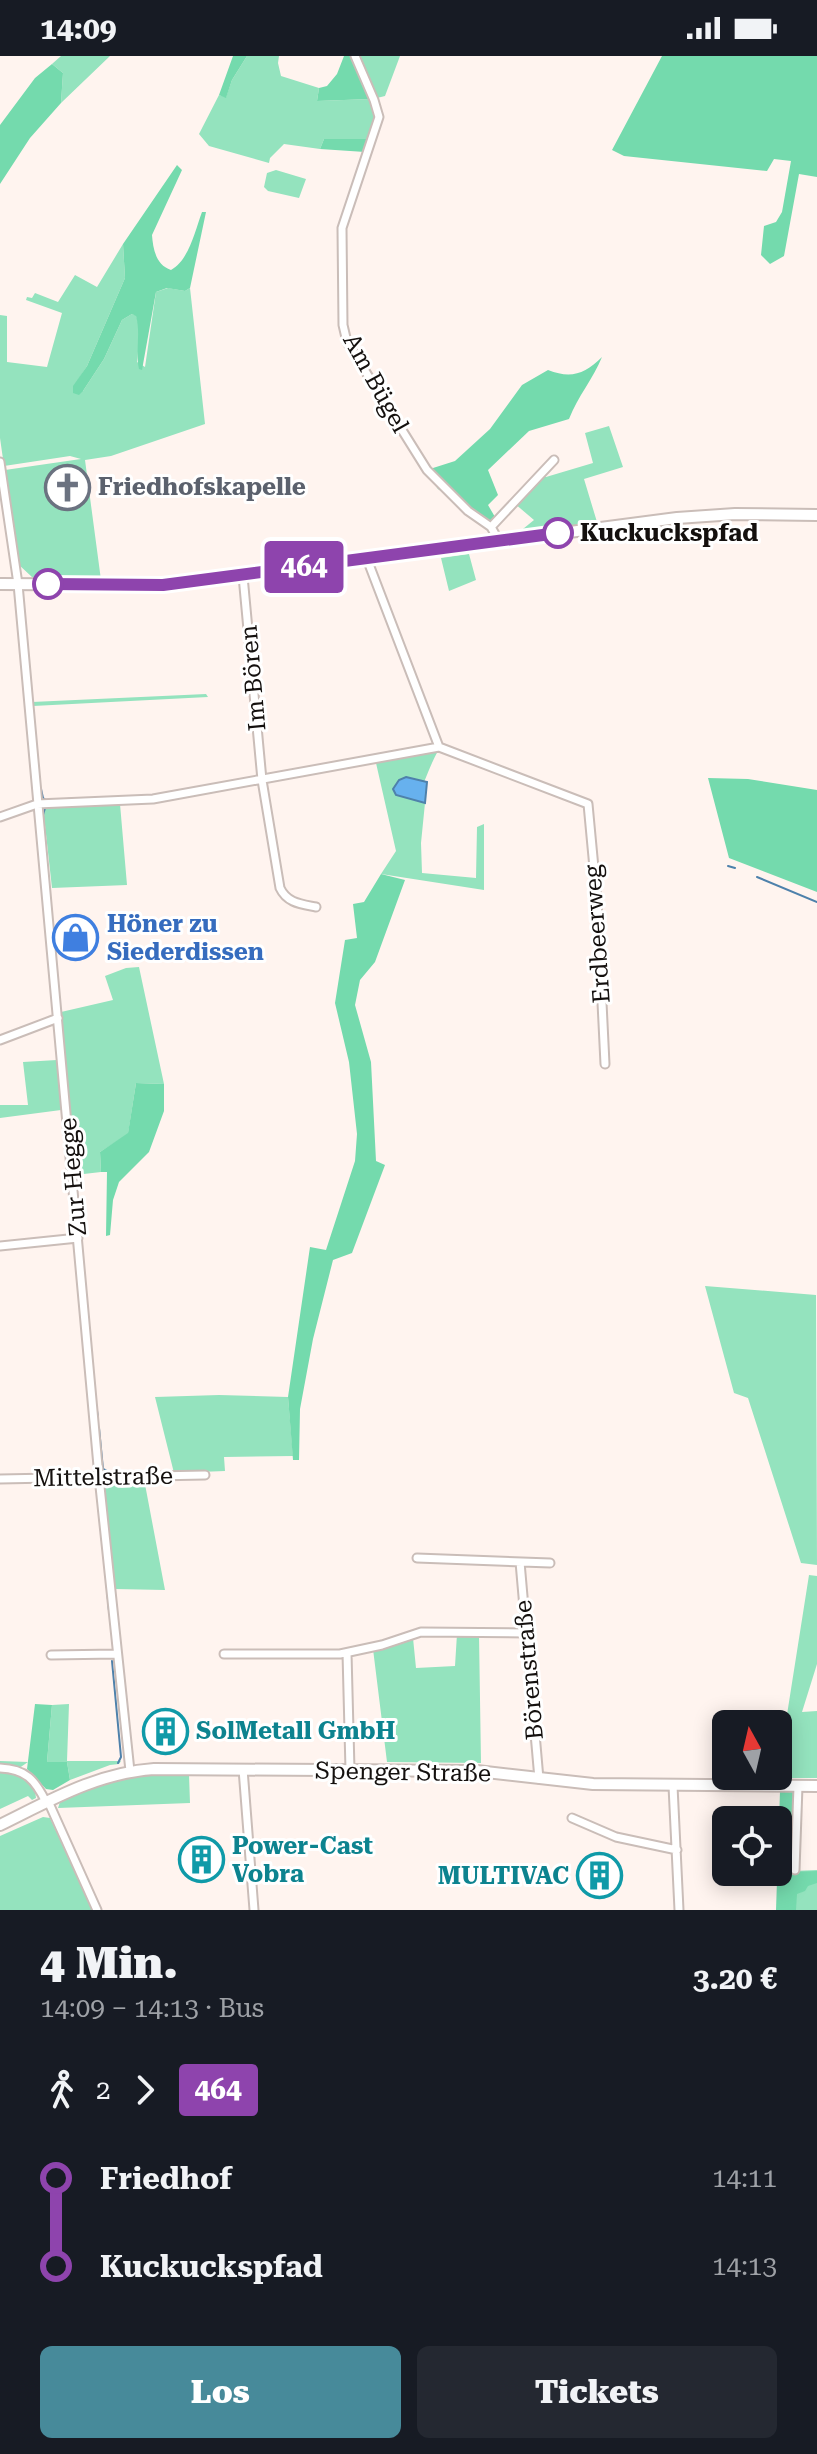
<!DOCTYPE html>
<html lang="de">
<meta charset="utf-8">
<style>
body{margin:0;font-family:"Roboto Serif",serif;background:#242831;color:#f1f3f6;height:100vh;display:flex;flex-direction:column;font-size:30px;white-space:nowrap}
*{box-sizing:border-box;margin:0}
p{font-size:26px;color:#9ea1a6}
.icon{flex:none;width:44px;height:44px;fill:none;stroke:currentColor;stroke-width:2;stroke-linecap:round;stroke-linejoin:round}
.map{position:relative;height:1854px;overflow:hidden}
.side{display:flex;flex-direction:column;background:#171b24;flex:1}
.side>*{flex:none}
.badge{padding:0 16px;border-radius:6px;font-size:28px;line-height:52px}
.needle{width:52px;rotate:352deg}
.tools{position:absolute;left:712px;top:1654px;display:grid;gap:16px}
.tools a{display:grid;place-items:center;width:80px;height:80px;border-radius:12px;background:#171b24;box-shadow:0 4px 20px #0003;font-size:40px}
.map>.badge{position:absolute;translate:-50% -50%;box-shadow:0 0 0 4px #fff}
.legs{display:flex;align-items:center;gap:12px;height:88px;padding:0 40px;font-size:26px}
.legs p{margin-inline-start:auto}
.overview{display:flex;align-items:center;justify-content:space-between;height:136px;padding:0 40px}
h1{font-size:44px;font-weight:800;line-height:60px}
.action{display:flex;gap:16px;margin-top:auto;padding:16px 40px}
.action a{flex:1;height:92px;border-radius:12px;background:#478a9a;color:#fff;font-size:32px;font-weight:800;line-height:92px;text-align:center}
.action a+a{background:#242831;color:#f1f3f6}
ul{padding:0 40px;list-style:none}
li{display:flex;align-items:center;gap:28px;height:88px;font-size:30px}
li i{display:grid;place-items:center;width:12px;height:100%;margin:0 10px;background:currentColor}
li i::after{content:'';width:20px;height:20px;margin:-10px;border:6px solid;border-radius:50%;background:#171b24}
li p{margin-inline-start:auto}
li:first-child i{background:linear-gradient(#0000 50%,currentColor 0)}
li:last-child i{background:linear-gradient(currentColor 50%,#0000 0)}
.status{display:flex;justify-content:space-between;align-items:center;height:56px;padding:0 40px;background:#171b24;direction:ltr}
.status svg{height:22px;fill:currentColor}
.map>svg:first-child{display:block}
.green{fill:#94e3be}
.forest{fill:#74daad}
.water{fill:#67b1ee;stroke:#4e81ab;stroke-width:2}
.lines{fill:none;stroke-linecap:round;stroke-linejoin:round}
.stream{stroke:#4e81ab;stroke-width:2}
.street-casing{stroke:#cabdb8;stroke-width:11}
.secondary-casing{stroke:#cabdb8;stroke-width:14}
.street{stroke:#fff;stroke-width:7}
.secondary{stroke:#fff;stroke-width:10}
.line-1-casing{stroke:#fff;stroke-width:18}
.line-1{stroke:#8e44ad;stroke-width:12}
.stop-1-dot{fill:#fff;stroke:#8e44ad;stroke-width:4}
.labels{text-anchor:middle;dominant-baseline:central;stroke-width:6;stroke-linejoin:round;paint-order:stroke}
.street-label{font-size:24px;fill:#14100e;stroke:#fff}
.worship-label{font-size:24px;font-weight:bold;fill:#5b616d;stroke:#fff;text-anchor:start}
.stop-label{font-size:24px;font-weight:bold;fill:#14100e;stroke:#fff;text-anchor:start}
.shop-label{font-size:24px;font-weight:bold;fill:#366cbe;stroke:#fff;text-anchor:start}
.culture-label{font-size:24px;font-weight:bold;fill:#0d838f;stroke:#fff;text-anchor:start}
</style>
<div class="status"><b>14:09</b><svg viewBox="0 0 49 12"><path d="M0 12V9h3v3zM5 12V6h3v6zM10 12V3h3v9zM15 12V0h3v12zM26 1h20v11H26zM47 4h2v5h-2z"/></svg></div>
<div class="map">
<svg width="817" height="1854" viewBox="0 0 817 1854">
<rect width="100%" height="100%" fill="#fff4ef"/>
<!-- green -->
<path class="green" d="M61,0h49l-49,47 2,-30 -11,-9z
M247,0h32l-1,7 3,13 38,12 -2,13 54,-2 5,23 -6,17h-46l-4,10 -36,-5 -14,14 -1,5 -60,-17 -10,-12 20,-39 7,2 6,-17z
M358,0h42l-15,40 -8,2z
M276,114l30,9 -7,19 -31,-7 -4,-4 3,-14z
M123,188l2,34 -38,88 -11,17 7,8 21,-32 18,-39 10,-6 4,1 4,14 -3,33 8,5 11,-75 12,-4 17,3 5,-3 15,136 -94,32 -26,4 16,120 -69,-3 -14,-13 -13,-94 76,-11 -11,-3 -66,10 -4,-28v-123l7,1v46l40,5 15,-54 -36,-13 1,-3 5,1 3,-5 23,9 17,-27 22,12z
M609,370l14,41 -39,12 13,43 -79,11 16,-13 -20,-17 26,-29 6,3 47,-14 -8,-30z
M469,498l7,26 -27,11 -8,-33z
M206,638l2,3 -175,9 -1,-4z
M439,693c-11,20 -14,33 -23,52l9,2 -4,40 1,30 54,5 1,-51 7,-3v66l-103,-16 15,-23 -20,-88z
M120,748l7,81 -75,3 -9,-81z
M139,911l25,117 -28,-1 -8,51 -28,18 1,20 -26,3 -14,-163 52,-12 -8,-24 21,-8z
M57,1004l4,50 -61,8v-13h28l-5,-43z
M705,1230l111,9 1,270 -16,-2 -53,-165 -14,-5z
M219,1339l69,2 5,59 -69,1 1,14 -51,2 -19,-76z
M144,1423l21,111 -50,-1 -10,-102 2,-7z
M809,1519l8,1v88l-15,48 15,-1v67h-40z
M457,1578l22,1 2,128 -94,-1 -14,-113 40,-11 3,30 39,-2z
M69,1648l-2,57h54l-2,3 -9,1 -40,15 -3,-18h-20l5,-57z
M0,1705l28,1 -16,11c14,5 23,10 24,25l-4,2 -4,-4 -28,13z
M189,1718l1,29 -132,5 3,-9c42,-19 82,-26 128,-25z
M43,1761l7,1 43,92h-93v-74z
M817,1814v40h-25l1,-39z"/>
<!-- forest -->
<path class="forest" d="M233,0h14l-15,24 -6,18 -7,-3z
M344,0h8l19,43 -54,2 2,-13 8,-2 10,-12z
M662,0h155v121l-18,-3 -15,82 -14,8 -9,-9 3,-29 12,-4 6,-10 9,-51 -17,-2 -7,12 -143,-15 -12,-6z
M52,8l11,9 -2,30 -31,35 -30,46v-59l35,-47z
M324,83h46l-5,13 -45,-3z
M177,109l5,5 -30,65c1,14 4,30 19,35 18,-10 24,-39 31,-58h4l-16,76 -5,3 -18,-3 -11,4 -14,78 -3,-1c-4,-18 2,-35 -3,-53l-4,-2 -10,6 -18,39 -21,32 -4,4 -6,-2v-7l14,-20 38,-88 -2,-34z
M602,301c-9,22 -24,39 -33,62l-40,12 -41,39 10,25 -10,10 7,12 -5,5 -52,-33 -11,-15 6,-6 22,-7 35,-32 32,-44 26,-15c23,9 37,4 54,-13z
M708,722l40,1 69,11v102l-88,-34z
M381,818l24,6 -30,82 -15,18 -5,25 16,57 5,99 9,4 -33,88 -19,7 -20,79 -13,70 -1,51h-6l-5,-63 22,-150 16,3 29,-89 2,-27 -8,-72 -14,-59 10,-63 12,-2 -4,-34 11,-2z
M136,1027l28,1v27l-15,41 -30,30 -6,18 -3,35 -4,1 1,-64h-6l-1,-20 28,-19z
M35,1648l17,1 -5,57h20l3,18 -17,10 -7,-1 -19,-20z
M797,1734l-4,82 24,-1v12l-9,3 -3,5 -8,3 -1,16h-20l4,-119z"/>
<!-- water -->
<path class="water" d="M406,721l21,5 -2,21 -29,-8 -3,-6 6,-9z"/>
<g class="lines">
<!-- stream -->
<path class="stream" d="M41,733l2,9 3,2 41,-2
M45,752l-2,7 6,71
M728,810l7,2
M757,821l60,25
M52,943l1,9
M96,1349l2,12
M99,1372l4,41 8,4
M106,1427l-2,4 7,70
M96,1428l8,76
M105,1511l4,44
M112,1605l9,96 -3,6"/>
<defs>
<path id="street" d="M355,0l19,44 5,17 -37,111 1,97 4,17 80,128 41,41 23,16 8,14
M0,406l18,122 81,893 31,294
M491,471l63,-67
M367,503l72,188
M243,520l19,204 18,108c7,15 21,16 36,19
M0,761l37,-13 116,-5 286,-52 149,57 9,96 8,164
M0,984l58,-22
M0,1190l78,-8
M0,1423l205,-4
M417,1502l133,5
M520,1506l19,217
M347,1597l3,117
M224,1598h116l42,-9 39,-13 105,1
M51,1599l65,-1
M0,1712c26,1 35,12 46,34
M243,1713l11,141
M673,1730l6,124
M48,1745l49,109
M572,1762l44,19 61,13
M795,1814l3,-84"/>
<path id="secondary" d="M0,528l163,1 514,-67 58,-4 82,1
M0,1769c51,-25 97,-52 154,-56l323,2 116,13 224,2"/>
</defs>
<!-- street casing -->
<use href="#street" class="street-casing"/>
<!-- secondary casing -->
<use href="#secondary" class="secondary-casing"/>
<!-- street -->
<use href="#street" class="street"/>
<!-- secondary -->
<use href="#secondary" class="secondary"/>
</g>
<g class="lines">
<defs>
<path id="line-1" d="M48,528l115,1 395,-52"/>
</defs>
<!-- line-1 casing -->
<use href="#line-1" class="line-1-casing"/>
<!-- line-1 -->
<use href="#line-1" class="line-1"/>
</g>
<!-- icons -->
<defs>
<symbol id="church-ring" viewBox="-11 -11 22 22"><circle r="9.5" fill="#fff" stroke="#6b7280" stroke-width="1.5"/><path d="M-1.2-6h2.4v3.5h3.3v2.4h-3.3V6h-2.4V-.1h-3.3v-2.4h3.3Z" fill="#6b7280"/></symbol>
<symbol id="shop-ring" viewBox="-11 -11 22 22"><circle r="9.5" fill="#fff" stroke="#3f7fe0" stroke-width="1.5"/><path d="M-5-2.5h2.3a2.7 3.5 0 0 1 5.4 0H5L5.5 6h-11ZM-1.5-2.5h3a1.5 2.3 0 0 0-3 0Z" fill="#3f7fe0"/></symbol>
<symbol id="building-ring" viewBox="-11 -11 22 22"><circle r="9.5" fill="#fff" stroke="#0f9aa8" stroke-width="1.5"/><path d="M-4-6H4V6H1V3H-1V6H-4ZM-2.5-4.3h1.7v1.8h-1.7ZM.8-4.3h1.7v1.8H.8ZM-2.5-1h1.7V.8h-1.7ZM.8-1h1.7V.8H.8Z" fill="#0f9aa8"/></symbol>
</defs>
<g fill-rule="evenodd">
<use href="#church-ring" x="42" y="406" width="51" height="51"/>
<use href="#shop-ring" x="50" y="856" width="51" height="51"/>
<use href="#building-ring" x="140" y="1650" width="51" height="51"/>
<use href="#building-ring" x="176" y="1778" width="51" height="51"/>
<use href="#building-ring" x="574" y="1794" width="51" height="51"/>
</g>
<!-- markers -->
<g class="stop-1-dot">
<circle cx="558" cy="477" r="14"/>
<circle cx="48" cy="528" r="14"/>
</g>
<g class="labels">
<!-- street labels -->
<g class="street-label">
<text transform="translate(376 327) rotate(61)">Am Bügel</text>
<text transform="translate(253 622) rotate(-95)">Im Bören</text>
<text transform="translate(597 878) rotate(-94)">Erdbeerweg</text>
<text transform="translate(73 1121) rotate(-95)">Zur Hegge</text>
<text transform="translate(103 1421) rotate(-1)">Mittelstraße</text>
<text transform="translate(529 1614) rotate(-95)">Börenstraße</text>
<text transform="translate(403 1716) rotate(1)">Spenger Straße</text>
</g>
<!-- worship labels -->
<g class="worship-label">
<text x="98" y="431">Friedhofskapelle</text>
</g>
<!-- stop labels -->
<g class="stop-label">
<text x="580" y="477">Kuckuckspfad</text>
</g>
<!-- shop labels -->
<g class="shop-label">
<text x="107" y="868">Höner zu<tspan x="107" dy="28">Siederdissen</tspan></text>
</g>
<!-- culture labels -->
<g class="culture-label">
<text x="196" y="1675">SolMetall GmbH</text>
<text x="232" y="1790">Power-Cast<tspan x="232" dy="28">Vobra</tspan></text>
<text x="569" y="1820" text-anchor="end">MULTIVAC</text>
</g>
</g>
</svg>
<div class="tools">
<a><svg class="needle" viewBox="-14 -14 28 28"><path d="M0-13l5 13h-10z" fill="#e53935"/><path d="M0 13l5-13h-10z" fill="#9ea1a6"/></svg></a>
<a><svg class="icon" aria-label="locate" viewBox="0 0 24 24"><circle cx="12" cy="12" r="6"/><path d="M12 2v4M12 18v4M2 12h4M18 12h4"/></svg></a>
</div>
<b class="badge" style="left:304px;top:511px;background:#8e44ad;color:#fff">464</b>
</div>
<section class="side">
<div class="overview"><div><h1>4 Min.</h1><p>14:09 – 14:13 · Bus</p></div><b>3.20 €</b></div>
<div class="legs"><svg class="icon" aria-label="walk" viewBox="0 0 24 24"><circle cx="13" cy="4" r="2"/><path d="M13 8l-2 6 4 7M11 14l-3 7M7 12l3-4h3l4 4"/></svg>2<svg class="icon" aria-label="forward" viewBox="0 0 24 24"><path d="M9 5l7 7-7 7"/></svg><b class="badge" style="background:#8e44ad;color:#fff">464</b></div>
<ul>
<li><i style="color:#8e44ad"></i><b>Friedhof</b><p>14:11</p></li>
<li><i style="color:#8e44ad"></i><b>Kuckuckspfad</b><p>14:13</p></li>
</ul>
<div class="action"><a>Los</a><a>Tickets</a></div>
</section>
